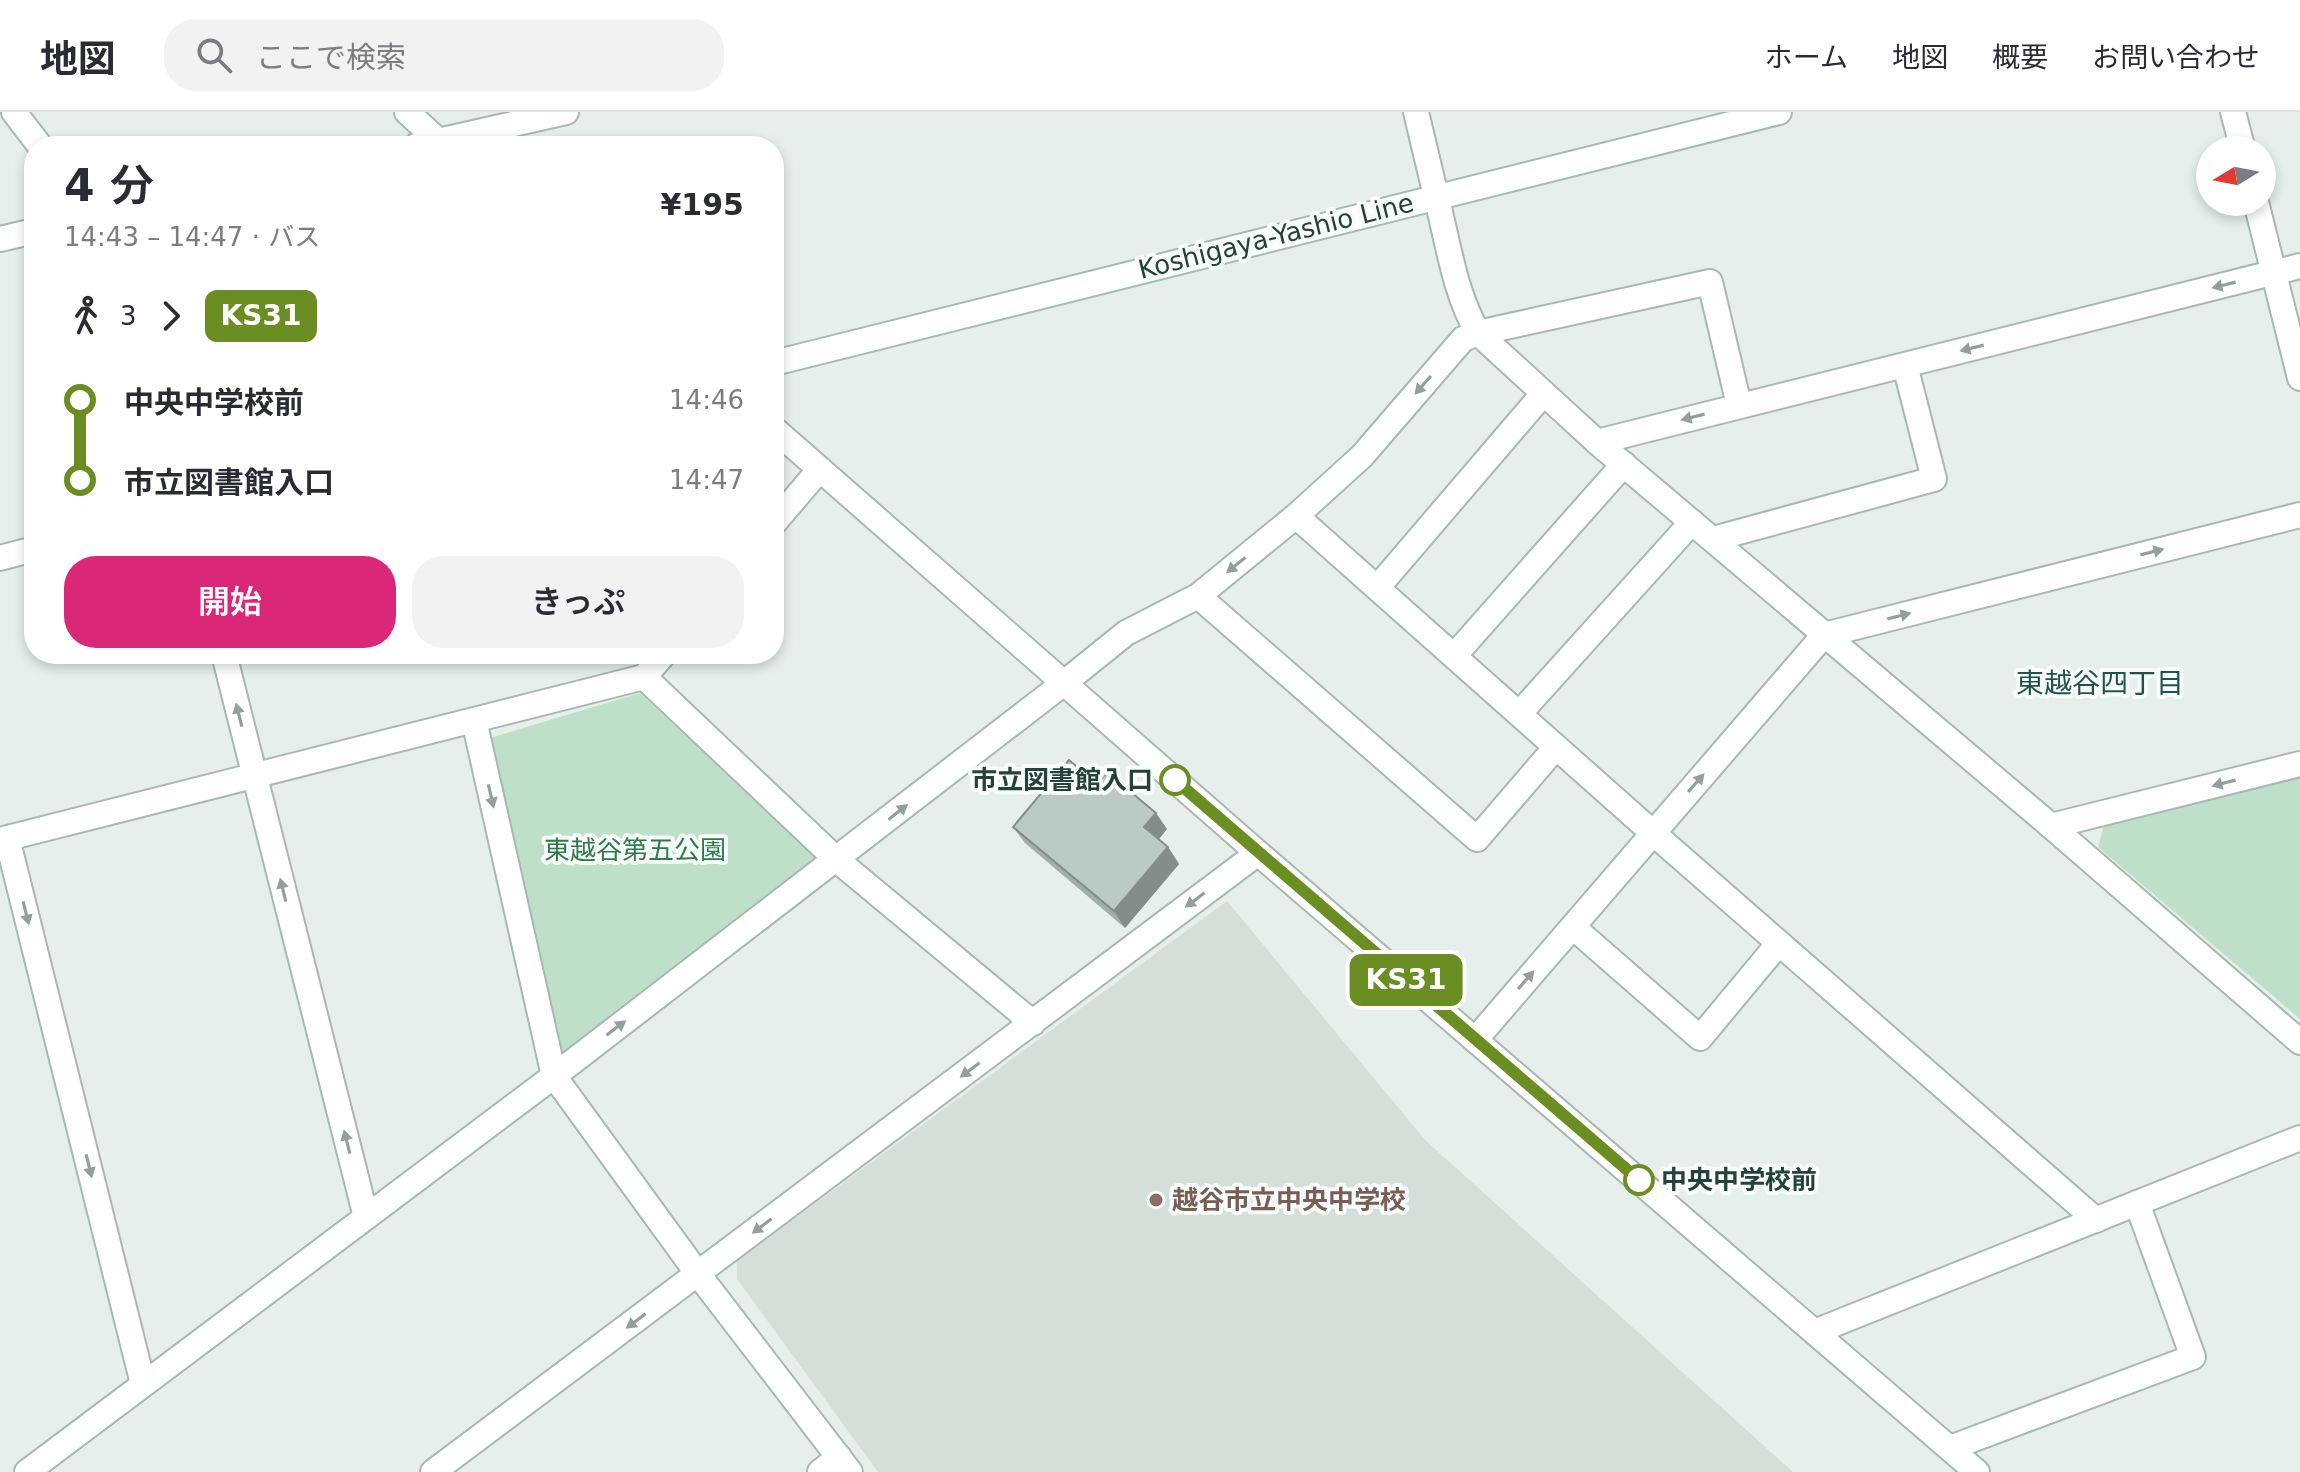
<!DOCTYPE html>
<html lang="ja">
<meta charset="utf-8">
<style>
body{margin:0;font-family:"DejaVu Sans","Noto Sans JP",sans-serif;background:#f2f2f3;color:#2b2b33;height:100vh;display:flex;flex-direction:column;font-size:30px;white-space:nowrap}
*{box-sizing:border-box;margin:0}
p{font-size:26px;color:#7c7c81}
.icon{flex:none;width:44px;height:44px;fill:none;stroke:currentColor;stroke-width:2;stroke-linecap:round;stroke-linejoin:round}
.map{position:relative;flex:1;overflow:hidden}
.sheet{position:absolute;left:24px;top:24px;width:760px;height:528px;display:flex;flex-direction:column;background:#fff;border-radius:32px;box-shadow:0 4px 12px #0003}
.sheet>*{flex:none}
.badge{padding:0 16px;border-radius:12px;font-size:28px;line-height:52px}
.needle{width:52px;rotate:260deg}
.tools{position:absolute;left:2196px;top:24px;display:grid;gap:16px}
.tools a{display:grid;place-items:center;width:80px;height:80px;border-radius:50%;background:#fff;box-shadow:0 4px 12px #0003;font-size:40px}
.map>.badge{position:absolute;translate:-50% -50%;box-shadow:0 0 0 4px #fff}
.legs{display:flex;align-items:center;gap:12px;height:88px;padding:0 40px;font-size:26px}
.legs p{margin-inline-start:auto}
.summary{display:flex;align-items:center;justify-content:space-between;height:136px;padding:0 40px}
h1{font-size:44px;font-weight:600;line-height:60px}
.action{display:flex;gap:16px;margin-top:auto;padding:16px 40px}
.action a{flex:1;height:92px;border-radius:32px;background:#db2777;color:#fff;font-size:32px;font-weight:600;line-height:92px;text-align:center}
.action a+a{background:#f2f2f3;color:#2b2b33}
ul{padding:0 40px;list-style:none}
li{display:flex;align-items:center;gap:28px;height:80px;font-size:30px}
li i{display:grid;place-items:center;width:12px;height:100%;margin:0 10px;background:currentColor}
li i::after{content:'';width:20px;height:20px;margin:-10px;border:6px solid;border-radius:50%;background:#fff}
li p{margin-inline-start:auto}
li:first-child i{background:linear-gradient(#0000 50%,currentColor 0)}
li:last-child i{background:linear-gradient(currentColor 50%,#0000 0)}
header{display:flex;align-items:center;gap:48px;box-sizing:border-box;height:112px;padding:0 40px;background:#fff;border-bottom:2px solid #e1e1e2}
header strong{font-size:38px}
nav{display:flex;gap:44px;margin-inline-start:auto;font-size:28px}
.search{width:560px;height:72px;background:#f2f2f3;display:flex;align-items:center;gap:20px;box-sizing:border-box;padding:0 28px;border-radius:32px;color:#7c7c81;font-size:30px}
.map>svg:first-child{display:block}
.built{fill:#d4dfda}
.green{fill:#bfe0c8}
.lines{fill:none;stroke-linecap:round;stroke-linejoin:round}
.minor-casing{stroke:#a8b8b2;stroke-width:28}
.tertiary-casing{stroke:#a8b8b2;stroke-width:28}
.secondary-casing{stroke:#a4bbb3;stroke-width:28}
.minor{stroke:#fff;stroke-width:24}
.tertiary{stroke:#fff;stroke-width:24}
.secondary{stroke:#fff;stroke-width:24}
.wall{fill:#a1aea9}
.shaded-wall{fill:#838d89}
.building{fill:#bbcac4;stroke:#838d89;stroke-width:2}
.oneway{fill:#92a09c}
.line-1-casing{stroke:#fff;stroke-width:18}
.line-1{stroke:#6b8e23;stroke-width:12}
.stop-1-dot{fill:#fff;stroke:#6b8e23;stroke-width:4}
.education-dot{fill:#8d6e63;stroke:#f7fbf9;stroke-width:3}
.labels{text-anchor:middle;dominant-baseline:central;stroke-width:8;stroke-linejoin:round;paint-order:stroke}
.street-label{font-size:26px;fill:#24423a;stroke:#f7fbf9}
.stop-label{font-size:26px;font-weight:bold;fill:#24423a;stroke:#f7fbf9;text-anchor:end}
.park-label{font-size:26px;fill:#2d7a4b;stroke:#f7fbf9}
.education-label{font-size:26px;font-weight:bold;fill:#785e54;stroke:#f7fbf9;text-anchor:start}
.neighbourhood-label{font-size:28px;fill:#1f5548;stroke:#f7fbf9}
</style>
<header>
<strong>地図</strong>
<div class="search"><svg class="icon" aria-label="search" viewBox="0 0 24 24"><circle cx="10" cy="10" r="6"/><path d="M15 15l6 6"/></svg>ここで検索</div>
<nav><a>ホーム</a><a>地図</a><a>概要</a><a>お問い合わせ</a></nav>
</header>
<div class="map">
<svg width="2300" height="1360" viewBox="0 0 2300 1360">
<rect width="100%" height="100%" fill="#e6efeb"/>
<!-- built -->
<path class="built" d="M1227,789l198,239 368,332h-915l-141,-193v-18z"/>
<!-- green -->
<path class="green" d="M640,581l177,166 -257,197 -70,-318z
M2300,661v246l-202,-172 7,-25z"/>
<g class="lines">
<defs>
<path id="minor" d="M14,0l26,34
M1416,0l20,84
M2233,0l10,38
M416,34l150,-34
M2256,90l44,176
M0,127l34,-8
M1597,330l703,-176
M1296,404l357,317 443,387
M774,411l46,-54
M1713,427l221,-60 -29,-114
M1377,476l166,-194
M1198,484l279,243 79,-92
M224,542l142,563
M1454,544l170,-192
M644,565l193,183 196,163
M1064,571l62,-50 72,-37 98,-80 66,-60 101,-117 15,-6 232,-51 29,123
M1519,602l173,-192
M474,608l80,356
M2051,714l249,-62
M7,726l136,546
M0,728l644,-163 20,-23
M1573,815l127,111 79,-95
M1475,928l349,-405 476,-120
M1950,1336l243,-91 -56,-154
M433,1360l825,-619
M820,1360l19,-15"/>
<path id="tertiary" d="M407,0l37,34
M1436,84c12,45 18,96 42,137l119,109 454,384 249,216
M774,317l484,424 719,619
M554,964l144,198 152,198
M1817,1219l483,-193
M27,1360l527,-396 510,-393"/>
<path id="secondary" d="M774,251l1005,-251
M0,446l34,-9"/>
</defs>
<!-- minor casing -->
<use href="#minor" class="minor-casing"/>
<!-- tertiary casing -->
<use href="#tertiary" class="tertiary-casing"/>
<!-- secondary casing -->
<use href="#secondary" class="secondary-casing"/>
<!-- minor -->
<use href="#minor" class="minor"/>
<!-- tertiary -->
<use href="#tertiary" class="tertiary"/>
<!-- secondary -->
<use href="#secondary" class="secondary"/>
</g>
<!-- wall -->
<path class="wall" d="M1097,672l70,45 -9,11 10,7 11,17 -54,64 -100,-85 -12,-16z"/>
<!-- shaded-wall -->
<path class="shaded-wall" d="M1156,701l11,16 -12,15 -11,-17z
M1168,735l11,17 -54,64 -11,-17z"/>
<!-- building -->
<path class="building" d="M1069,648l28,24 10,-12 49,41 -12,14 24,20 -54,64 -101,-84z"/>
<!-- one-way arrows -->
<defs><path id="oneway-solid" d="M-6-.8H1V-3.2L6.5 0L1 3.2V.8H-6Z" transform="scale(2)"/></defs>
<g class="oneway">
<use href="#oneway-solid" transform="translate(2224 173) rotate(166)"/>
<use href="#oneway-solid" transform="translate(1972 236) rotate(166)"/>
<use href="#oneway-solid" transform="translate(1423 273) rotate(131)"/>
<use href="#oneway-solid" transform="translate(1693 305) rotate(166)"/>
<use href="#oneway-solid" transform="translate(2152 440) rotate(-14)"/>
<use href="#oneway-solid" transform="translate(1236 453) rotate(141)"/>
<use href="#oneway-solid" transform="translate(1899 504) rotate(-14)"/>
<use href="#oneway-solid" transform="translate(239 603) rotate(-104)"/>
<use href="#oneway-solid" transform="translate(1696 671) rotate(-49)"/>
<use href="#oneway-solid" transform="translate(2224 671) rotate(166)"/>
<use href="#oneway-solid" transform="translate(491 684) rotate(77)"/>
<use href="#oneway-solid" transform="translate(898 700) rotate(-38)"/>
<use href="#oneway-solid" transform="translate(283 778) rotate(-104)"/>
<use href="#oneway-solid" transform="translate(1195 788) rotate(143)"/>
<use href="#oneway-solid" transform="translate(26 801) rotate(76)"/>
<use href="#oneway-solid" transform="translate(1526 868) rotate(-49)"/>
<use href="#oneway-solid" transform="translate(616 916) rotate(-37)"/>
<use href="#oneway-solid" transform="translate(970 958) rotate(143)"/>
<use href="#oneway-solid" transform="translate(347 1030) rotate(-104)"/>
<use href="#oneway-solid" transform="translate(89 1054) rotate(76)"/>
<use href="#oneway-solid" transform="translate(762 1114) rotate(143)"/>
<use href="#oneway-solid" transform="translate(636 1209) rotate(143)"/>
</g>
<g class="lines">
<defs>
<path id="line-1" d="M1175,668l464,400"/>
</defs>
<!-- line-1 casing -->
<use href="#line-1" class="line-1-casing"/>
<!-- line-1 -->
<use href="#line-1" class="line-1"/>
</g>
<!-- markers -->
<g class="stop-1-dot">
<circle cx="1175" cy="668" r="14"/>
<circle cx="1639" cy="1068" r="14"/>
</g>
<circle class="education-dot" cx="1156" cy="1088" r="8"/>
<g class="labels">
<!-- street labels -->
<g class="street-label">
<text transform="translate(1276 124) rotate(-14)">Koshigaya-Yashio Line</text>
</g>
<!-- stop labels -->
<g class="stop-label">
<text x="1153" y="668">市立図書館入口</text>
<text x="1661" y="1068" text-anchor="start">中央中学校前</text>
</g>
<!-- park labels -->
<g class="park-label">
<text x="635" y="738">東越谷第五公園</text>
</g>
<!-- education labels -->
<g class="education-label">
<text x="1172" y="1088">越谷市立中央中学校</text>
</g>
<!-- neighbourhood labels -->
<g class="neighbourhood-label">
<text x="2100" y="571">東越谷四丁目</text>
</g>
</g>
</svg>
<div class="tools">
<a><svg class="needle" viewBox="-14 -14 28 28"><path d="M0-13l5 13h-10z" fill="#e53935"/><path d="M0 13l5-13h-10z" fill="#7c7c81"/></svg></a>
</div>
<b class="badge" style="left:1406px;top:868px;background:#6b8e23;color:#fff">KS31</b>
<section class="sheet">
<div class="summary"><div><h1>4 分</h1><p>14:43 – 14:47 · バス</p></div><b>¥195</b></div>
<div class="legs"><svg class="icon" aria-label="walk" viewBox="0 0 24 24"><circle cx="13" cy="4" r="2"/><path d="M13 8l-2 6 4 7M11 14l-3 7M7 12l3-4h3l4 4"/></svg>3<svg class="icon" aria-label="forward" viewBox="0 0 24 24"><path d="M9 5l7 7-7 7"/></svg><b class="badge" style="background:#6b8e23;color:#fff">KS31</b></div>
<ul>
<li><i style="color:#6b8e23"></i><b>中央中学校前</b><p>14:46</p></li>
<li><i style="color:#6b8e23"></i><b>市立図書館入口</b><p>14:47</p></li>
</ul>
<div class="action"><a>開始</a><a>きっぷ</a></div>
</section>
</div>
